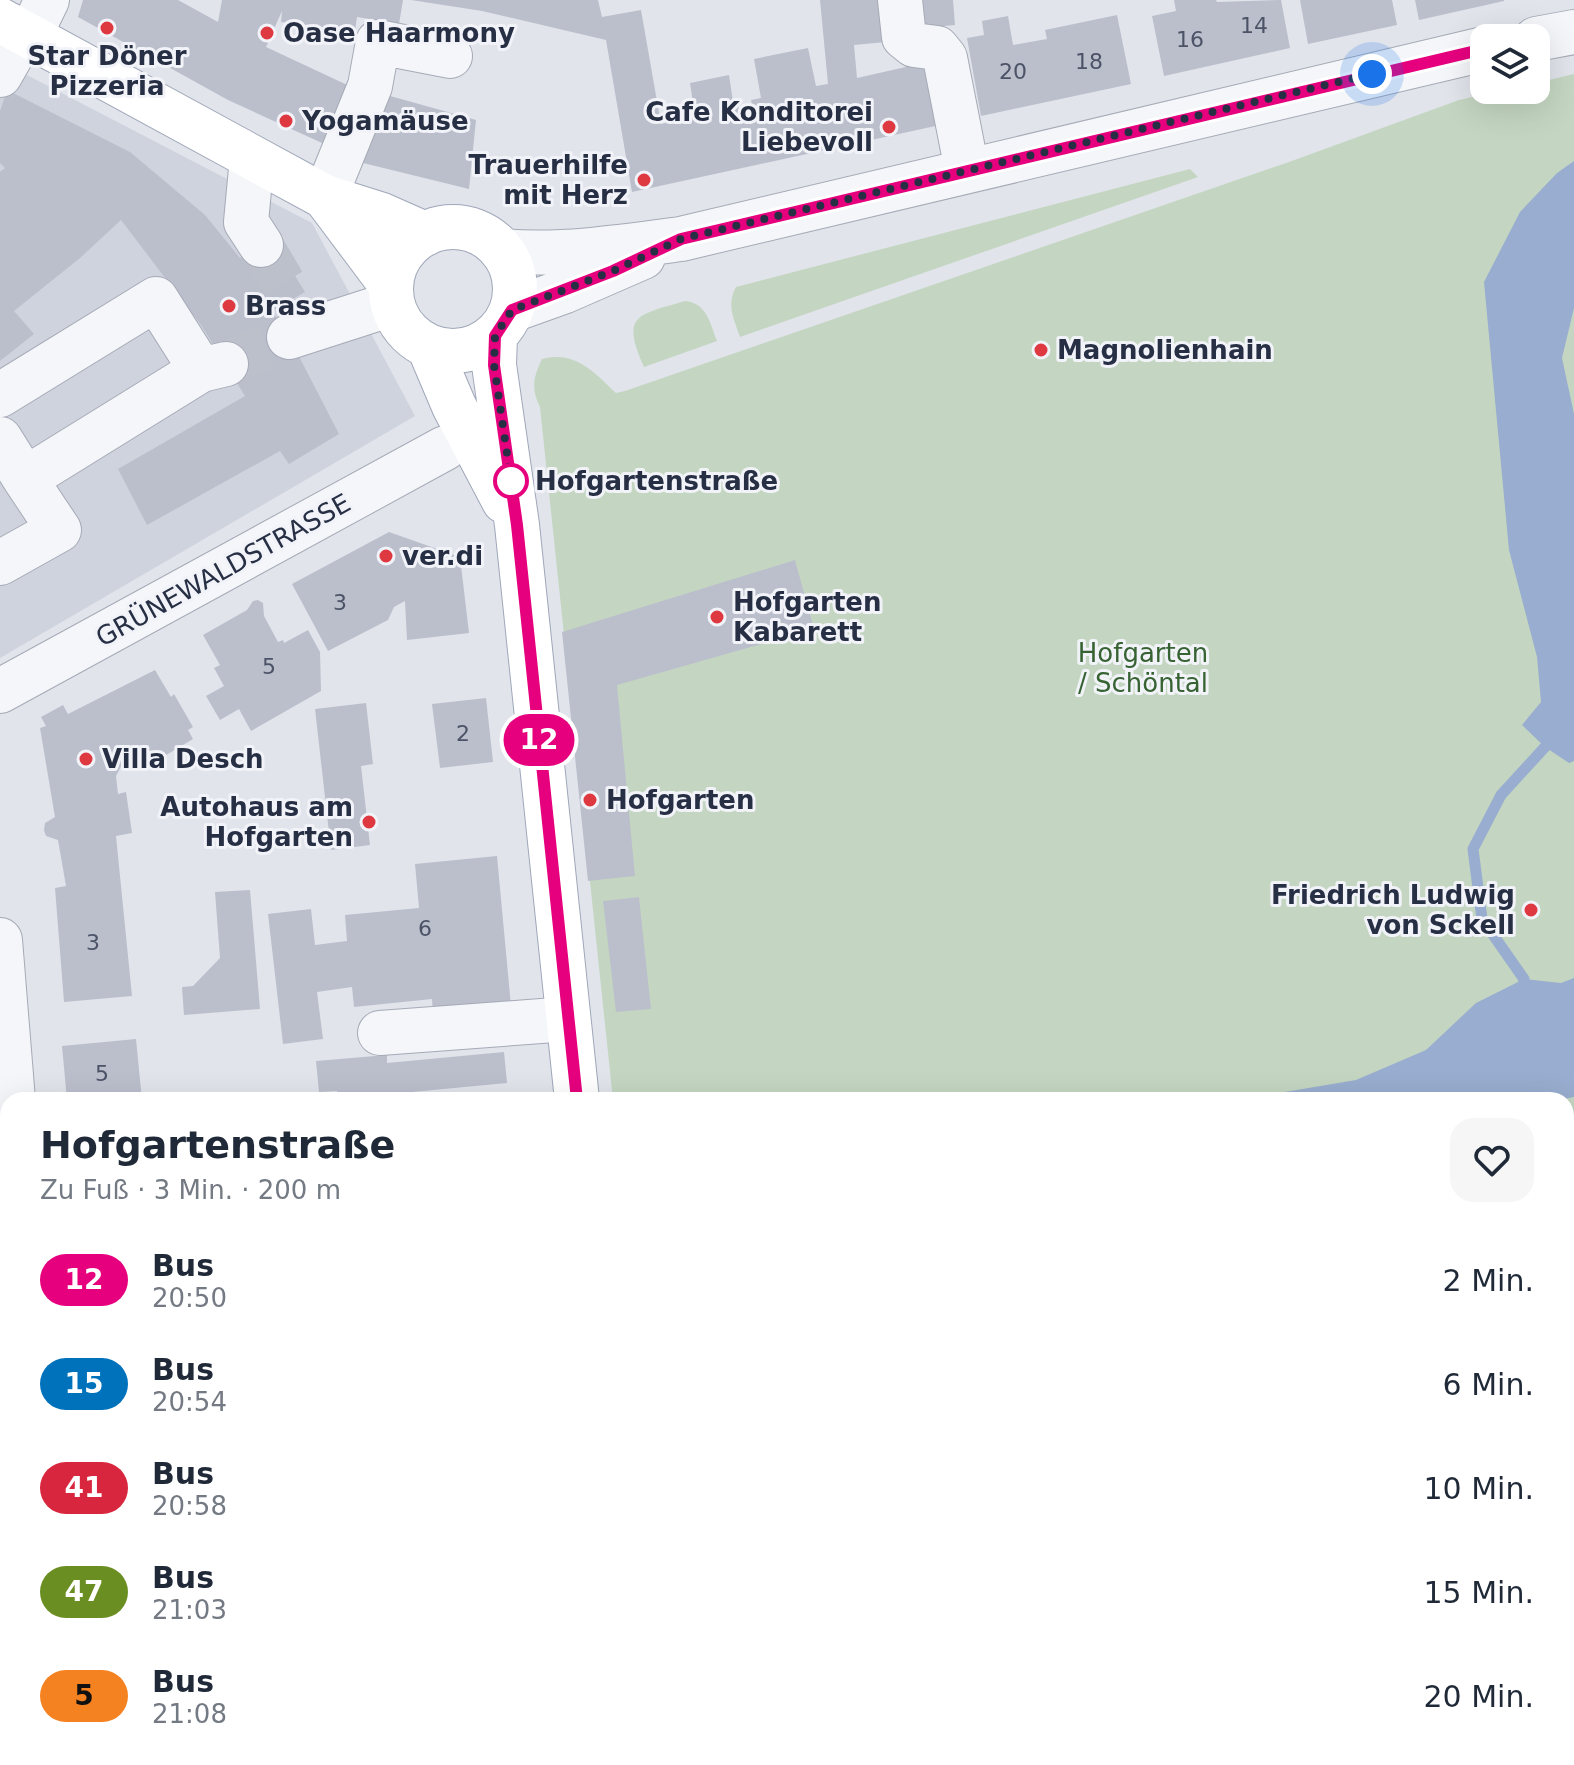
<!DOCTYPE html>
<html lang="de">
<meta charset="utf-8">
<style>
body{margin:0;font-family:"DejaVu Sans",sans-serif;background:#f6f6f7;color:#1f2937;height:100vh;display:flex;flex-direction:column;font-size:30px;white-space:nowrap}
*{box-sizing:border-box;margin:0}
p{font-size:26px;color:#747a83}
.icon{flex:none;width:44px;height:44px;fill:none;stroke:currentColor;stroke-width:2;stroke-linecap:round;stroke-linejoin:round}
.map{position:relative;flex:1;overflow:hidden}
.drawer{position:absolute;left:0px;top:1092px;width:1574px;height:674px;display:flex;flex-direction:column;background:#fff;border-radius:24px 24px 0 0;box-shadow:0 8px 32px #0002}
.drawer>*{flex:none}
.badge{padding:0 16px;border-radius:26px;font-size:28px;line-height:52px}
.buttons{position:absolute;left:1470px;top:24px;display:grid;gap:16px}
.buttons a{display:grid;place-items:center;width:80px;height:80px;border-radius:16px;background:#fff;box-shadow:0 8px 32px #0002;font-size:40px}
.you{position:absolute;width:40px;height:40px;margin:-20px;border:6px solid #fff;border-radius:50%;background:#1a73e8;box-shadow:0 0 0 12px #1a73e833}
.map>.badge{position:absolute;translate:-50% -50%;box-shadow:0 0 0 4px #fff}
.round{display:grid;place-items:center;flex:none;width:84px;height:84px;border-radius:24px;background:#f6f6f7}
.head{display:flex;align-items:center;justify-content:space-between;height:136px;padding:0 40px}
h1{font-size:38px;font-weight:700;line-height:60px}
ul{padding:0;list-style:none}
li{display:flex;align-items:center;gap:24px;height:104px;padding:0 40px}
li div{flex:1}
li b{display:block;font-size:30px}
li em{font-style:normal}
li .badge{min-width:88px;font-weight:700;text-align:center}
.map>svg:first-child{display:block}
.built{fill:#cfd3de}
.green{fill:#c4d6c1}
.water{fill:#98adcf}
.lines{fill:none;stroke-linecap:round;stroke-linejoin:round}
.stream{stroke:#98adcf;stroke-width:11}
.building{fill:#bbbfcc}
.minor-tunnel{stroke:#bcc0ca;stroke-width:44;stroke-dasharray:44 22;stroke-linecap:butt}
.minor-casing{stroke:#a5aab6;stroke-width:46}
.major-casing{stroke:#9fa7b9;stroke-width:46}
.minor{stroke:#f4f6f9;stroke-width:44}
.major{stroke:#fff;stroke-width:44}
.line-casing{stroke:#fff;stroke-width:18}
.line{stroke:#e6007e;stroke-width:12}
.walk{stroke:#272f45;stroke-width:8;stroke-dasharray:0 14.4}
.poi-dot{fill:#de3941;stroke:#f1f3f8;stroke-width:3}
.stop-dot{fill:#fff;stroke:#e6007e;stroke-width:4}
.labels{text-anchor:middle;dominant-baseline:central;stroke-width:6;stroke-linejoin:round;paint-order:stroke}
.number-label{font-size:22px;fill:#4c5367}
.poi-label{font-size:26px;font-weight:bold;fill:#272f45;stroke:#f1f3f8;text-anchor:start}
.stop-label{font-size:26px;font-weight:bold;fill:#272f45;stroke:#f1f3f8;text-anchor:start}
.street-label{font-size:26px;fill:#272f45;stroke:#f1f3f8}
.park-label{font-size:26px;fill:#376333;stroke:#f1f3f8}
</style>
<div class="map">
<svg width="1574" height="1765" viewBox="0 0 1574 1765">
<rect width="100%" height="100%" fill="#e1e4eb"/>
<!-- built -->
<path class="built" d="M0,61l312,162 103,193 -415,242z"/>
<!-- green -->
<path class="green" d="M1574,74v1575h-8v-549h-953l-73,-693c-9,-18 -7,-29 2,-48 33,-9 52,13 74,34l9,-2 664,-229 170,-62 44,-10h33v-7z
M1190,169l8,8 -458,160c-6,-18 -14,-32 -4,-50z
M685,301c22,2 25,22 32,40l-73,26c-24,-53 -6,-52 41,-66z
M0,1711h8v47h357l-7,7h-358z"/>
<!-- water -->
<path class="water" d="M1574,161v147l-12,50 12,56v347l-5,2 -24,-16 -23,-22 19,-23 -4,-45 -28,-107 -25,-268 36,-70 37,-39z
M1574,978v119l-15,3h-321l118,-20 70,-30 50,-47 48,-24 37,4z"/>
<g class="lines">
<!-- stream -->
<path class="stream" d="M1522,993l2,-14 -42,-60 -9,-70 28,-54 44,-48
M289,1765l9,-7"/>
</g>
<!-- building -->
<path class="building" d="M83,0h95l40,22 4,-22h181l-4,24 -42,-7 -2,14 -74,-9 1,-11 -16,36 92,43 -25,58 -105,-48 -150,-83z
M411,0h187l4,17 39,-7 20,114 34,-8 -5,-33 39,-8 5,33 18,-3 -1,-5 10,-2 -7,-39 54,-11 8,38 12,-2 -8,-84h62l4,42 -32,3 3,33 71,-16 12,63 -308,67 -26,-152 -124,-29z
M919,0h34l2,25 -33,3z
M1174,0h42l1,2 64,-2 9,48 -126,28 -12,-60 24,-5z
M1300,0h92l5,25 -89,19z
M1415,0h89v1l-85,19z
M1117,15l14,69 -150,32 -14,-78 17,-3 -2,-14 26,-5 5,29 34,-6 -2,-9z
M7,90l123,62 75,63 35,43 32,-20 33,54 -33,19 17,26 50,97 -50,30 -9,-13 -133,74 -29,-56 127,-73 -44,-71 -80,-105 -41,38 -66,53 20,23 -34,27v-189l5,-4 -5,-5v-52z
M376,92l100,28 -7,69 -114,-28z
M389,532l71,25 9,76 -62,7 -2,-39 -11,6 -6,13 -60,31 -36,-67z
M795,560l19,69 -197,56 18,191 -47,5 -26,-249z
M258,600l5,3 1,13 14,26 5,-2 1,3 24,-13 12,22 1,39 -70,40 -12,-22 -19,11 -14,-24 18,-10 -10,-18 6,-3 -17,-30 44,-25 6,-9z
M155,670l16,27 3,-3 19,33 -5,3 5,9 -42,25 -4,-7 -8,4 -4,-6 -11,6 -8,15 2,18 8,-2 6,41 -16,3 16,160 -68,6 -9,-114 11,-2 -8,-46 -12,-4 -2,-6 1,-7 10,-6 -15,-89 6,-2 -5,-9 22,-12 5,9z
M486,698l7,64 -53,6 -8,-64z
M366,703l7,61 -12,2 9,79 -39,5 -16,-141z
M497,856l14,150 -78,7 -1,-14 -78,8 -2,-20 -35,5 6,47 -40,5 -15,-130 43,-5 4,36 32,-4 -2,-26 74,-7 -4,-44z
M250,890l10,119 -76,6 -2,-28 11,-1 27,-28 -5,-66z
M639,897l12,112 -35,3 -13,-111z
M136,1039l6,61h-75l-5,-54z
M504,1052l3,31 -169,16 -1,-8 -18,1 -3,-31 71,-6v8z
M0,1518h8v110h-8z
M1356,1758h108v7h-108z"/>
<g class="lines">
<!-- minor-tunnel -->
<path class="minor-tunnel" d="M261,245l32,54
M226,364l63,-27"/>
<defs>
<path id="minor" d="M900,0l4,37 10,8 23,3 8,10 22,112
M29,37l18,-37
M1536,39l38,-7
M0,75l24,-42
M252,158l-6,64 15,23
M325,197l45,-111 8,-44 72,14
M502,251c60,5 120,-4 179,-12l803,-190
M512,310l53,-19 78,-34
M289,337l87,-28h17
M0,395l156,-96 45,71
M0,439l25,40 176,-109 25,-6
M0,563l59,-33 -34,-51
M0,691l445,-243
M0,940l13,160
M380,1033l188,-14
M0,1703h8
M688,1758l6,7
M1307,1758l2,7
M391,1765l7,-7
M1543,1765v-7"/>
<path id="major" d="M0,20l325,177 57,18 43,19
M325,197l66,88
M391 289a62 62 0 1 1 124 0a62 62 0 1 1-124 0Z
M495,336l-1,29 23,160 60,575
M429,347l25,59 50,95
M1566,1687h8"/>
</defs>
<!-- minor casing -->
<use href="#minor" class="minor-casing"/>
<!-- major casing -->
<use href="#major" class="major-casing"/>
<!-- minor -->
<use href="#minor" class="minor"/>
<!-- major -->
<use href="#major" class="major"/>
</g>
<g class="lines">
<defs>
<path id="line" d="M577,1100l-60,-575 -23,-160 1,-29 17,-26 101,-39 68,-32 803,-190"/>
</defs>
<!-- line casing -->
<use href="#line" class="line-casing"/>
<!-- line -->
<use href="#line" class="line"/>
<!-- walk -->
<path class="walk" d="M511,481l-17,-116 1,-29 17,-26 101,-39 68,-32 691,-165"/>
</g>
<!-- markers -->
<g class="poi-dot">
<circle cx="107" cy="28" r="8"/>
<circle cx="267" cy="33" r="8"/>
<circle cx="286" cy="121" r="8"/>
<circle cx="889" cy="127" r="8"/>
<circle cx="644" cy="180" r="8"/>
<circle cx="229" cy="306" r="8"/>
<circle cx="1041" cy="350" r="8"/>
<circle cx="386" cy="556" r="8"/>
<circle cx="717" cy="617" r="8"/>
<circle cx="86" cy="759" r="8"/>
<circle cx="590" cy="800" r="8"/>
<circle cx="369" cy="822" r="8"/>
<circle cx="1531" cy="910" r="8"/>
</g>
<circle class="stop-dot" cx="511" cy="481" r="16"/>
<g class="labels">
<!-- number labels -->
<g class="number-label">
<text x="1254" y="25">14</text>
<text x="1190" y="39">16</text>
<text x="1089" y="61">18</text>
<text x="1013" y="71">20</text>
<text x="340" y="602">3</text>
<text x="269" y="666">5</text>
<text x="463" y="733">2</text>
<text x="425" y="928">6</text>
<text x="93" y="942">3</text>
<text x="102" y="1073">5</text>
</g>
<!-- poi labels -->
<g class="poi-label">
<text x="283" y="33">Oase Haarmony</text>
<text x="107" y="56" text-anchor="middle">Star Döner<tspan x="107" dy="30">Pizzeria</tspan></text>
<text x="873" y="112" text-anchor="end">Cafe Konditorei<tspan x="873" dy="30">Liebevoll</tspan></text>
<text x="302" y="121">Yogamäuse</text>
<text x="628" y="165" text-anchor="end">Trauerhilfe<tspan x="628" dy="30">mit Herz</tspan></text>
<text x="245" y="306">Brass</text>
<text x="1057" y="350">Magnolienhain</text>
<text x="402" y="556">ver.di</text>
<text x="733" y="602">Hofgarten<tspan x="733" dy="30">Kabarett</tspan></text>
<text x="102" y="759">Villa Desch</text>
<text x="606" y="800">Hofgarten</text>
<text x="353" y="807" text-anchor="end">Autohaus am<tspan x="353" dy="30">Hofgarten</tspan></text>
<text x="1515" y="895" text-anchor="end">Friedrich Ludwig<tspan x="1515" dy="30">von Sckell</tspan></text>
</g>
<!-- stop labels -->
<g class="stop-label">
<text x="535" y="481">Hofgartenstraße</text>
</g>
<!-- street labels -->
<g class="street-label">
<text transform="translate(223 570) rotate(-29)">GRÜNEWALDSTRASSE</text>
</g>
<!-- park labels -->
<g class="park-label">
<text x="1143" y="653">Hofgarten<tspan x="1143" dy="30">/ Schöntal</tspan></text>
</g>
</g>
</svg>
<div class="buttons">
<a><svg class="icon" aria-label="layers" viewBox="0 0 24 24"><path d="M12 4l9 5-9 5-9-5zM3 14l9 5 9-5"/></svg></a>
</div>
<div class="you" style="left:1372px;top:74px"></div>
<b class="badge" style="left:539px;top:740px;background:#e6007e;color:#fff">12</b>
<section class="drawer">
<div class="head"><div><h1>Hofgartenstraße</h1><p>Zu Fuß · 3 Min. · 200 m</p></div><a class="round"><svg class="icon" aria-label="heart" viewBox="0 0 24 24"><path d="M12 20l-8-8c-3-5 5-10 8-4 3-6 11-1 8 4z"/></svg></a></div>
<ul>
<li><span class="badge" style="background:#e6007e;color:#fff">12</span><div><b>Bus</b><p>20:50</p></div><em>2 Min.</em></li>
<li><span class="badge" style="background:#0072bc;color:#fff">15</span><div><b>Bus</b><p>20:54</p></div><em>6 Min.</em></li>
<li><span class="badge" style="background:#d7263d;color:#fff">41</span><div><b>Bus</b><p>20:58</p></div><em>10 Min.</em></li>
<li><span class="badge" style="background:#6b8e23;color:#fff">47</span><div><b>Bus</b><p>21:03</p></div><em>15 Min.</em></li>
<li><span class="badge" style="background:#f58220;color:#111">5</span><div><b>Bus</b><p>21:08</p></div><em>20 Min.</em></li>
</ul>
</section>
</div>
